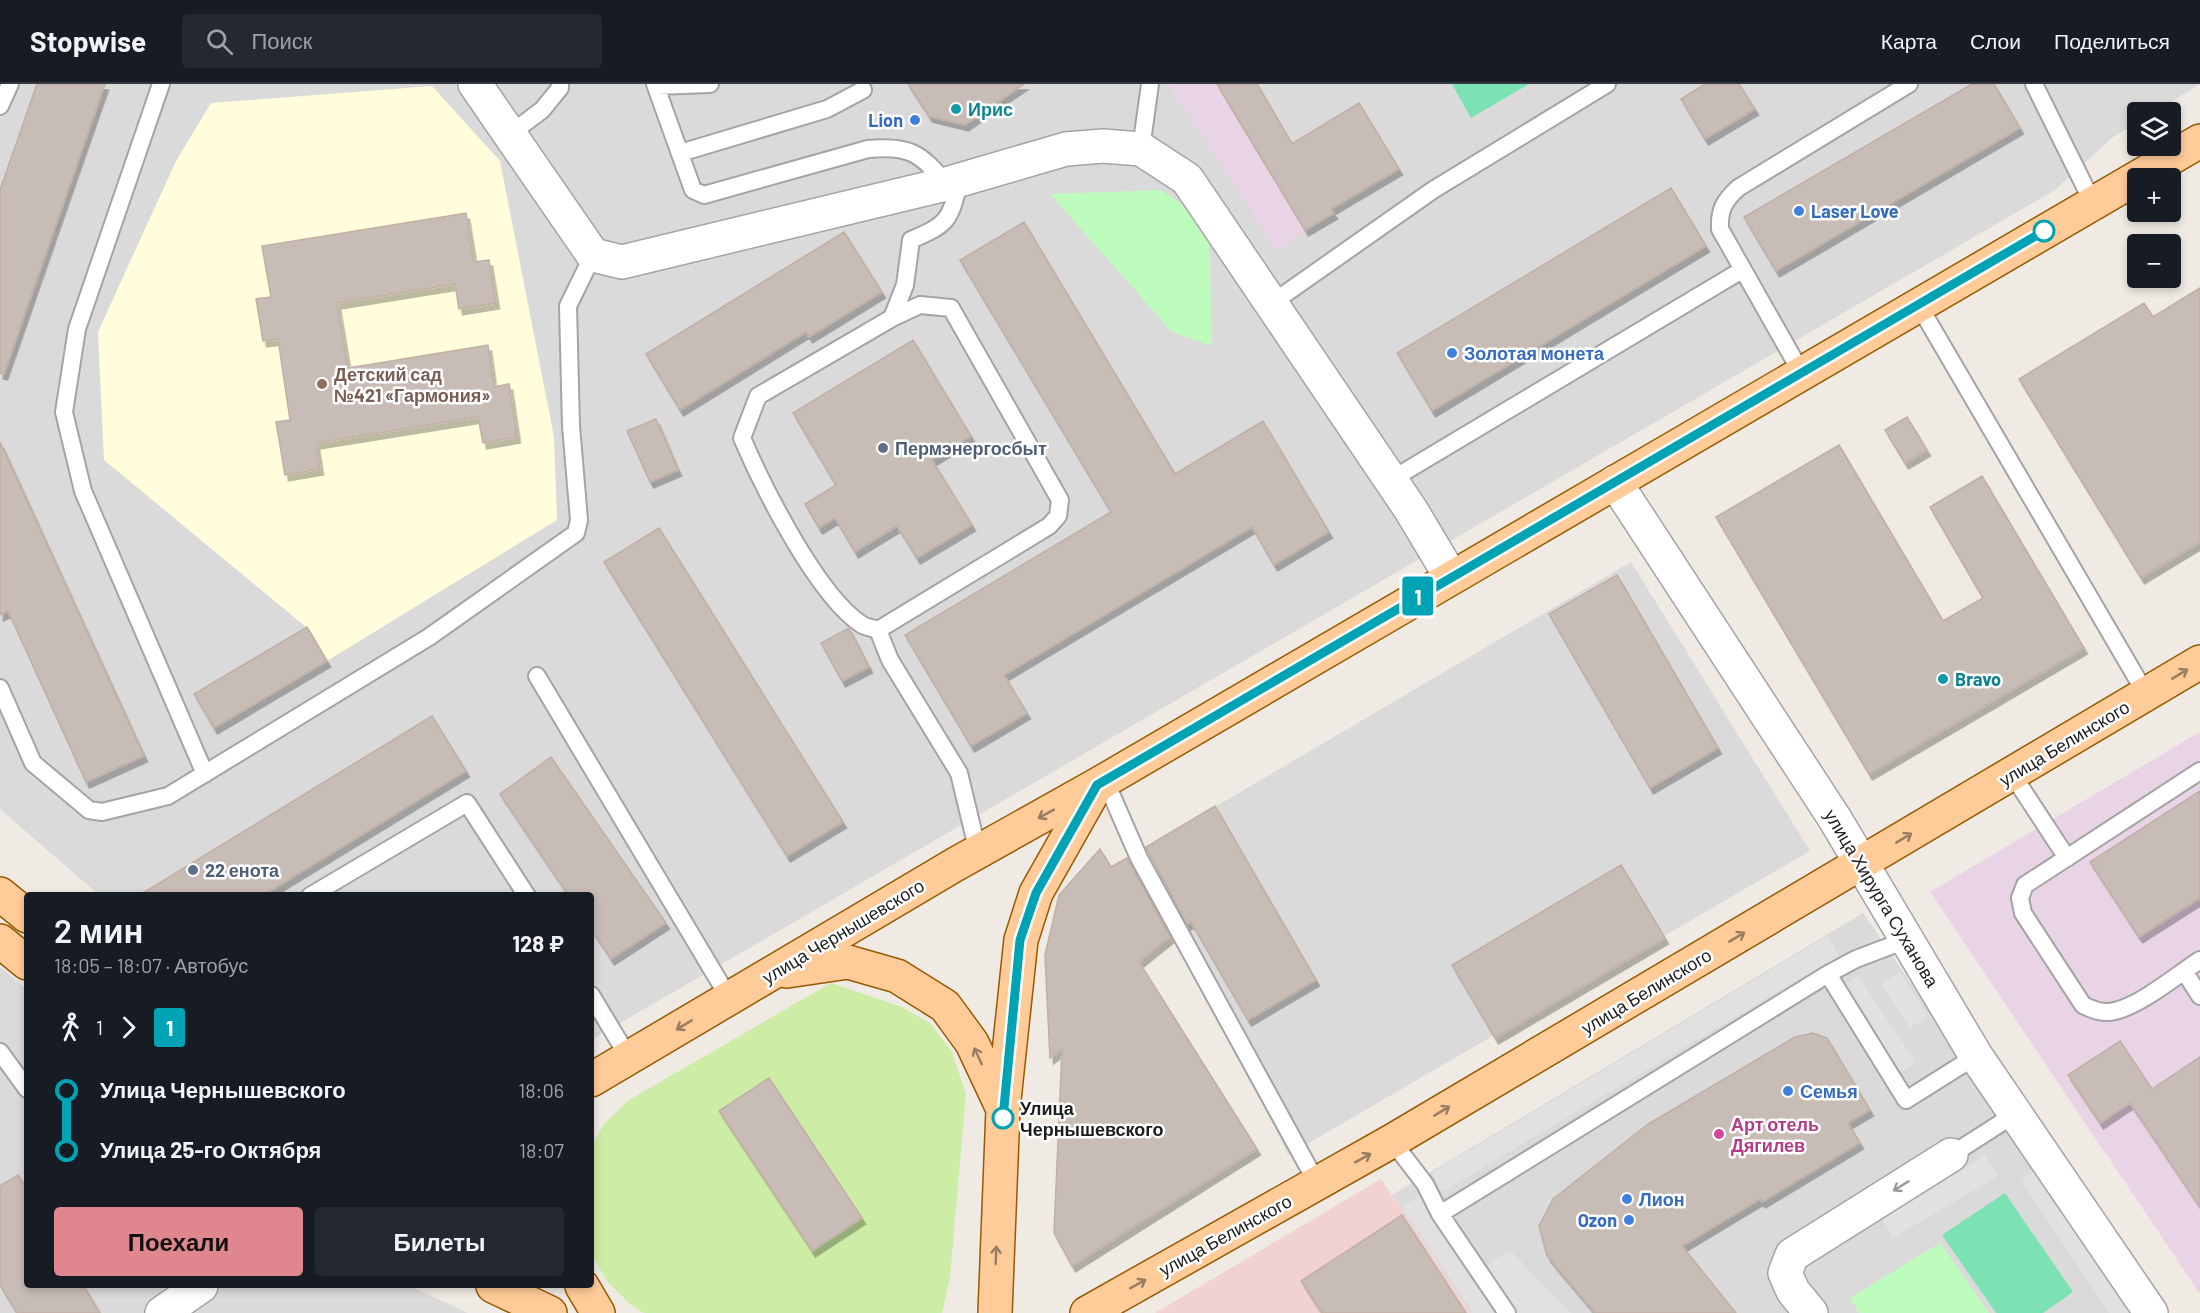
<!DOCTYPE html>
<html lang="ru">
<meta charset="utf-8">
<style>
body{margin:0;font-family:Barlow,sans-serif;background:#242831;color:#f1f3f6;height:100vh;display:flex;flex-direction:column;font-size:22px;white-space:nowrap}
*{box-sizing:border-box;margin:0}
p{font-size:20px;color:#9ea1a6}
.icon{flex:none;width:33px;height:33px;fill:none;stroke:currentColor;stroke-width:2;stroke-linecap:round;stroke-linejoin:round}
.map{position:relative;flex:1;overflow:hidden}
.side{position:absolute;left:24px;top:808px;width:570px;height:396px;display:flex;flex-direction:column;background:#171b24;border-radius:6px;box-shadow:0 3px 9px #0003}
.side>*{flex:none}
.badge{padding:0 12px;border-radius:4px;font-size:21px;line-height:39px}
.buttons{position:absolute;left:2127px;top:18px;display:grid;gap:12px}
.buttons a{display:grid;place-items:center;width:54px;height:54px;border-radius:6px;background:#171b24;box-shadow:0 3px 9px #0003;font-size:30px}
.map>.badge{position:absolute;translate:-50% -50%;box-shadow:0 0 0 3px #fff}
.legs{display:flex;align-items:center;gap:9px;height:66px;padding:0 30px;font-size:20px}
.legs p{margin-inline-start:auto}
.headline{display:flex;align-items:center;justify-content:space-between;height:102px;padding:0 30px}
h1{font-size:33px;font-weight:600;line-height:45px}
.cta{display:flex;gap:12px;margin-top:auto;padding:12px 30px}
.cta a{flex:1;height:69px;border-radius:6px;background:#e0868e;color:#111;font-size:24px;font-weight:600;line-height:69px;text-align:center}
.cta a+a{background:#242831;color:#f1f3f6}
ul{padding:0 30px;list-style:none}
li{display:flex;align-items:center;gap:21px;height:60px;font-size:22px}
li i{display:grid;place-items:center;width:9px;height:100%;margin:0 8px;background:currentColor}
li i::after{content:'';width:15px;height:15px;margin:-8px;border:4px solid;border-radius:50%;background:#171b24}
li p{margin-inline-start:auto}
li:first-child i{background:linear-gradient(#0000 50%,currentColor 0)}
li:last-child i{background:linear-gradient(currentColor 50%,#0000 0)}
header{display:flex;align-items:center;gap:36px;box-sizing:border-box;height:84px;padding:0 30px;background:#171b24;border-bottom:2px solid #363941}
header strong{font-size:28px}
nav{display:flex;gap:33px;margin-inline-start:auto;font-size:21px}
.search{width:420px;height:54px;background:#242831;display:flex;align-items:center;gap:15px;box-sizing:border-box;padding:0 21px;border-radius:6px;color:#9ea1a6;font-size:22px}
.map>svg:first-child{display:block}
.residential{fill:#dbdada}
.commercial{fill:#f1d1d2}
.industrial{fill:#e9d4e6}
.education{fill:#fffddc}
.grass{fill:#cdeca6}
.park{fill:#bdfcbd}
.pitch{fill:#7ce2b4}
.parking{fill:#e1e1e1}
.building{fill:#c7bcb6;stroke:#c1afa4;stroke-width:1.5;filter:url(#shadow)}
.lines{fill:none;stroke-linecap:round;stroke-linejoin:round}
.service-casing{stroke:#a4a4a4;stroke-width:20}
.minor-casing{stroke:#a4a4a4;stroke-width:36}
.primary-casing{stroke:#975a00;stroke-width:36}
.service{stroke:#fff;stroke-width:16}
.minor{stroke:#fff;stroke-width:33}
.primary{stroke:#ffcb98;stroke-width:33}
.oneway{stroke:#997d61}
.oneway2{stroke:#999}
.line-1-casing{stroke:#fff;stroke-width:14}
.line-1{stroke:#00a3b4;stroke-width:9}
.culture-dot{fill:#0f9aa8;stroke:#fff;stroke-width:2}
.shop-dot{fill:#3f7fe0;stroke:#fff;stroke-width:2}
.stop-1-dot{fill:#fff;stroke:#00a3b4;stroke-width:3}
.education-dot{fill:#8d6e63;stroke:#fff;stroke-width:2}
.service-dot{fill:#5c6f8a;stroke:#fff;stroke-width:2}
.hotel-dot{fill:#d1479c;stroke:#fff;stroke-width:2}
.labels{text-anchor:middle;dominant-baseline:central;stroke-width:5;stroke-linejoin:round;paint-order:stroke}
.culture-label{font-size:18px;font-weight:bold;fill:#0d838f;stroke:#fff;text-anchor:start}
.shop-label{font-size:18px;font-weight:bold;fill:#366cbe;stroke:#fff;text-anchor:start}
.education-label{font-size:18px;font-weight:bold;fill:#785e54;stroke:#fff;text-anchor:start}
.service-label{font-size:18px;font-weight:bold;fill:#4e5e75;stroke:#fff;text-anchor:start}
.street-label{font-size:18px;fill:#1d1d1d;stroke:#fff}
.stop-label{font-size:18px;font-weight:bold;fill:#1d1d1d;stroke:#fff;text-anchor:start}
.hotel-label{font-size:18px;font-weight:bold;fill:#b23c85;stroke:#fff;text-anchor:start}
</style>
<header>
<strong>Stopwise</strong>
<div class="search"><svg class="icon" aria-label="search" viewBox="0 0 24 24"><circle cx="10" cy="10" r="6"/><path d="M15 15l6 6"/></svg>Поиск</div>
<nav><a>Карта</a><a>Слои</a><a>Поделиться</a></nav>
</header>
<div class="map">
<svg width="2200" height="1229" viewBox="0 0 2200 1229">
<defs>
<filter id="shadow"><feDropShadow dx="3.5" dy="6" stdDeviation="0" flood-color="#0004"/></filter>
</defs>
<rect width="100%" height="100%" fill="#efeae3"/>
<!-- residential -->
<path class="residential" d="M0,0h2200l-45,28h-17l-1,11 -24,14 -58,53 -1464,850v-144l-492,-1 -99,-86z
M1631,478l179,289 -522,304 -87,-180 -71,-118z
M1863,829l274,400h-667l-78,-118z
M0,883l27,22v297h383l58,27h-468z"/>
<!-- commercial -->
<path class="commercial" d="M1381,1095l89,134h-315z"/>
<!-- industrial -->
<path class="industrial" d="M1168,0h89l77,129 -58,37z
M2200,648v562l-270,-402z"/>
<!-- education -->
<path class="education" d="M432,2l68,75 54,276 3,83 -230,141 -21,-34 -202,-167 -6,-128 78,-171 35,-58z"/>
<!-- grass -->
<path class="grass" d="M831,899l71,24 29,17 21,28 14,42 -16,183 -8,36h-298l-13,-8 -24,-24 -16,-27v-107l13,-23 25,-24z"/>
<!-- park -->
<path class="park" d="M1160,106l49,32 3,124 -40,-14 -122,-138z
M1940,1159l49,70h-130l-9,-15z"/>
<!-- pitch -->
<path class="pitch" d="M1452,0h77l-58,34z
M2005,1109l68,99 -30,21h-47l-54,-78z"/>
<!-- parking -->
<path class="parking" d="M1828,852l11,19 -397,237 -11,-19z
M1899,888l30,44 -19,12 -29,-44z
M1858,892l58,86 -18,12 -58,-86z
M1985,1071l13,21 -105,62 -11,-19z
M2039,1084l97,145h-27l-88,-132z
M1420,1111l54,79 36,-24 61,63h-98l-71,-106z"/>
<!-- building -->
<path class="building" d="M37,0h68l-101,290 -4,-1v-183z
M908,0h116l-59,41 -36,-9z
M1217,0h40l35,60 67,-41 40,66 -68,40 3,4 -29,17z
M1705,0h34l16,25 -50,30 -24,-40z
M1972,0h22l26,44 -244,143 -32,-54z
M1671,104l35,58 -274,165 -35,-58z
M466,129l8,49 15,-2 7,43 -37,6 -4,-25 -118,19 11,65 140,-23 6,42 15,-3 8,53 -34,6 -5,-26 -162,26 4,26 -35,6 -9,-53 14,-2 -12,-81 -15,2 -7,-42 15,-2 -9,-51z
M1024,138l151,252 88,-53 66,111 -55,33 -22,-38 -248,148 23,38 -56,33 -66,-111 206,-123 -151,-252z
M844,148l38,60 -73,45 -3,-5 -126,78 -34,-56z
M2200,204v254l-59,36 -122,-199 125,-76 9,14z
M913,256l58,96 -39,24 40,65 -55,33 -20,-32 -42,26 -20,-34 -16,10 -14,-24 31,-19 -43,-72z
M1907,333l20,33 -22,13 -20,-33z
M656,335l22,51 -28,12 -23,-51z
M0,358l144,314 -58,26 -78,-171 -8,4z
M1839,361l104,176 40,-23 -53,-91 52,-31 102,172 -215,126 -153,-257z
M659,444l184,294 -56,34 -183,-294z
M1617,491l101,173 -68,40 -101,-174z
M307,543l20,34 -113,67 -20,-34z
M849,544l20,39 -27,14 -21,-38z
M432,632l34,55 -204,125h-124z
M551,673l115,166 -55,36 -20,-30v-33h-22l-69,-102z
M2200,707v107l-61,39 -49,-75z
M1215,722l101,174 -68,40 -57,-98 -4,2 -41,-77z
M1100,765l11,18 16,-9 43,79 -31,25 118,187 -185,117 -18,-33 8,-184 -12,9 -5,-103 14,-60z
M1621,781l44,73 -170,100 -43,-73z
M1813,949l14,5 43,72 -22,13 12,20 -98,59 -2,-3 -78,47 54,67h-141l-48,-57 -8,-30 14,-27 95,-75 147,-87z
M2120,957l32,48 48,-32v150l-70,-104 -30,20 -32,-48z
M769,994l93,140 -50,33 -93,-140z
M18,1091l9,15v96h57l16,27h-83l-17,-28v-99z
M1402,1131l64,98h-144l-21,-32z"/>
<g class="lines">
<defs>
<path id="service" d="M161,0l-84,245 -13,83 19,79 122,283
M655,0l38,106 11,5 164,-46c41,-4 53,4 78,35
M2034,0l59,119
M656,2l54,-2
M0,22l10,-22
M510,50l32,-24 18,-22v-4
M1141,65l9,-65
M680,69l147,-44 36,-19
M1272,219l161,-113 174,-106
M1918,220l228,390
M892,234l28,-13 31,3 109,192 -2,16 -9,10 -171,104 12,30 69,113 19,79
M1801,288l-81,-143c-1,-19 4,-28 18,-41l171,-104
M1389,397l353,-211
M878,546c-5,-2 -13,-3 -17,-6 -44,-29 -98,-137 -119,-186l16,-42 134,-78 13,-33 6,-45c39,-17 38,-19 49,-60
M537,592l192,322
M0,604l33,75 56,47 13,2 66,-16 261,-159 147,-104 3,-13 -8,-94 -3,-120 25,-51
M2200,687l-175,114 -5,13 3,15 60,92c10,5 20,9 32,6 26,-6 62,-36 85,-51
M2012,690l55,84
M1105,696l34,78 178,325
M310,812l157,-93 60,93
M2184,887l16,25
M1828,890l78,126 70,-44
M591,911l38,63
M0,968l27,37
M1392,1057l33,43 15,30 67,99
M1951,1071l64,-41
M1440,1130l388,-240 28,-15 50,-19"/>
<path id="minor" d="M475,0l118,171 29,7 324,-78 120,-35 37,-3 38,3 46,30 224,331 40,67
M1615,398l220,337 141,237 175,257
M162,1229l39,-27
M1811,1229l-18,-22 -8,-18 7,-18 159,-100"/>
<path id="primary" d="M0,810l27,22
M0,857l27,22
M787,887l61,-9 49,14 48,30 27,37 31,66 -8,204
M591,996l365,-216 141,-79 1103,-644
M1003,1025l18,-169 15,-47 61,-108
M493,1202l57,27
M582,1202l16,27
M1087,1229l305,-172 808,-479"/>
</defs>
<!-- service casing -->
<use href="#service" class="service-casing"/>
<!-- minor casing -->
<use href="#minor" class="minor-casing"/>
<!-- primary casing -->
<use href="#primary" class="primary-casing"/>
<!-- service -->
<use href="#service" class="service"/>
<!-- minor -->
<use href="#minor" class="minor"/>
<!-- primary -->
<use href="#primary" class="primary"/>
</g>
<!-- one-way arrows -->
<defs><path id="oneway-shaft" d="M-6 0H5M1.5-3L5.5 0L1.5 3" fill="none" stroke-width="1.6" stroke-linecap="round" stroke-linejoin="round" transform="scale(1.5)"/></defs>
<g class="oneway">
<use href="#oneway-shaft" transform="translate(2180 590) rotate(-31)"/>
<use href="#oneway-shaft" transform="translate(1046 730) rotate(151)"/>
<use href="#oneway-shaft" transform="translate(1904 754) rotate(-31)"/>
<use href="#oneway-shaft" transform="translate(1737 853) rotate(-31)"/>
<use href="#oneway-shaft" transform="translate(684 941) rotate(149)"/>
<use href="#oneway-shaft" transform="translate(978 972) rotate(-115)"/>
<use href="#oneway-shaft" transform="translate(1442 1027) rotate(-31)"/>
<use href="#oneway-shaft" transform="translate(1363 1074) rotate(-29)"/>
<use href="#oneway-shaft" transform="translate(996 1171) rotate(-88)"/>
<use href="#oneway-shaft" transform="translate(1138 1200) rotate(-29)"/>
</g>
<use class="oneway2" href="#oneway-shaft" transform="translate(1901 1102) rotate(148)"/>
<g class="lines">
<defs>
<path id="line-1" d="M1003,1034l17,-178 16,-47 61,-108 947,-554"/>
</defs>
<!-- line-1 casing -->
<use href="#line-1" class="line-1-casing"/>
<!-- line-1 -->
<use href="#line-1" class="line-1"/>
</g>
<!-- markers -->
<g class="culture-dot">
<circle cx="956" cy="25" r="6"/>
<circle cx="1943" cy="595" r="6"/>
</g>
<g class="shop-dot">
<circle cx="915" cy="36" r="6"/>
<circle cx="1799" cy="127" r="6"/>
<circle cx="1452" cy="269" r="6"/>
<circle cx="1788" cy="1007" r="6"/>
<circle cx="1627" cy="1115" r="6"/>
<circle cx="1629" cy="1136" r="6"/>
</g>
<g class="stop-1-dot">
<circle cx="2044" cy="147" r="10"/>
<circle cx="1003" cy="1034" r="10"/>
</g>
<circle class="education-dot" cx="322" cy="300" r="6"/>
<g class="service-dot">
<circle cx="883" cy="364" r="6"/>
<circle cx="193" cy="786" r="6"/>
</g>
<circle class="hotel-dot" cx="1719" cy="1050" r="6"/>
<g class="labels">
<!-- culture labels -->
<g class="culture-label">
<text x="968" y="25">Ирис</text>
<text x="1955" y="595">Bravo</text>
</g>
<!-- shop labels -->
<g class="shop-label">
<text x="903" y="36" text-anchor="end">Lion</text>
<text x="1811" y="127">Laser Love</text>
<text x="1464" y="269">Золотая монета</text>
<text x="1800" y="1007">Семья</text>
<text x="1639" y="1115">Лион</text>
<text x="1617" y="1136" text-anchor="end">Ozon</text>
</g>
<!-- education labels -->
<g class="education-label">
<text x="334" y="290">Детский сад<tspan x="334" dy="21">№421 «Гармония»</tspan></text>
</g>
<!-- service labels -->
<g class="service-label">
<text x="895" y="364">Пермэнергосбыт</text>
<text x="205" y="786">22 енота</text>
</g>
<!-- street labels -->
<g class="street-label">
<text transform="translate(2064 659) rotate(-31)">улица Белинского</text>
<text transform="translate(1882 814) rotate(59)">улица Хирурга Суханова</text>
<text transform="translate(843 847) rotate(-31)">улица Чернышевского</text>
<text transform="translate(1646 907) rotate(-31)">улица Белинского</text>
<text transform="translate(1225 1151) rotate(-29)">улица Белинского</text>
</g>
<!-- stop labels -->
<g class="stop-label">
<text x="1020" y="1024">Улица<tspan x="1020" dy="21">Чернышевского</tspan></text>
</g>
<!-- hotel labels -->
<g class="hotel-label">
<text x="1731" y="1040">Арт отель<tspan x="1731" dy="21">Дягилев</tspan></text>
</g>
</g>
</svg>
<div class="buttons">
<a><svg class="icon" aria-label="layers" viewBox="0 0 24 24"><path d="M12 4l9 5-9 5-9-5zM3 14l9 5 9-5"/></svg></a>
<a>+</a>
<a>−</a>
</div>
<b class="badge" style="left:1418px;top:512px;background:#00a3b4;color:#fff">1</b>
<section class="side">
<div class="headline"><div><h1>2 мин</h1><p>18:05 – 18:07 · Автобус</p></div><b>128 ₽</b></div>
<div class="legs"><svg class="icon" aria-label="walk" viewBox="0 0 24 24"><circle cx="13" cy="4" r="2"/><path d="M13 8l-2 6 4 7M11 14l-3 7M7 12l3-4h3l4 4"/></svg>1<svg class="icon" aria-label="forward" viewBox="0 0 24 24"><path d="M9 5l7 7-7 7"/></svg><b class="badge" style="background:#00a3b4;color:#fff">1</b></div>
<ul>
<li><i style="color:#00a3b4"></i><b>Улица Чернышевского</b><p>18:06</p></li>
<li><i style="color:#00a3b4"></i><b>Улица 25-го Октября</b><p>18:07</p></li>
</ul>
<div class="cta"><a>Поехали</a><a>Билеты</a></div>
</section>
</div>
